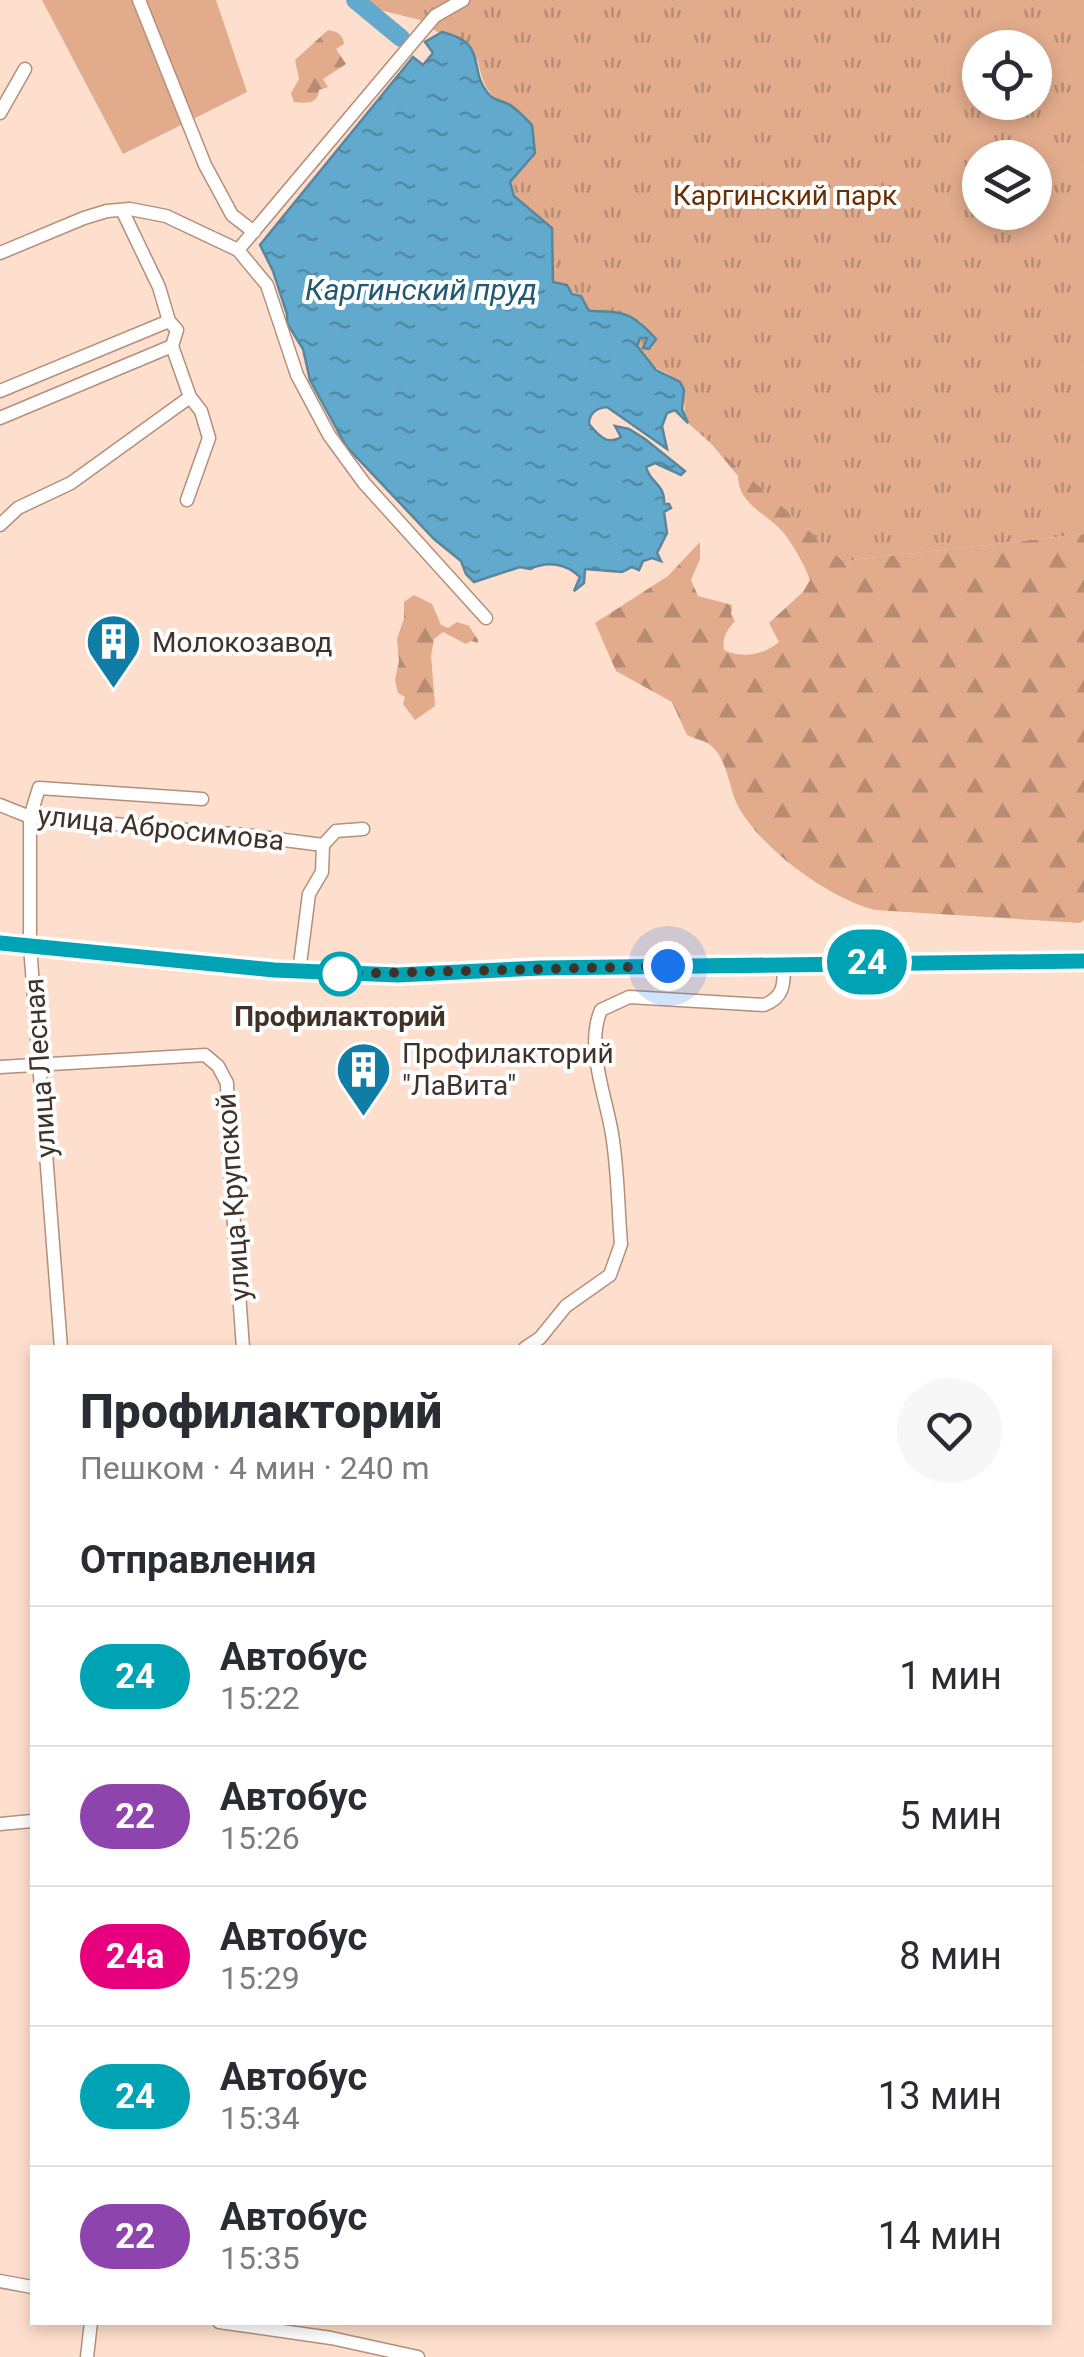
<!DOCTYPE html>
<html lang="ru">
<meta charset="utf-8">
<style>
body{margin:0;font-family:Roboto,sans-serif;background:#f7f7f7;color:#2b2b33;height:100vh;display:flex;flex-direction:column;font-size:38px;white-space:nowrap}
*{box-sizing:border-box;margin:0}
p{font-size:32px;color:#7c7c81}
.icon{flex:none;width:55px;height:55px;fill:none;stroke:currentColor;stroke-width:2;stroke-linecap:round;stroke-linejoin:round}
.map{position:relative;flex:1;overflow:hidden}
.side{position:absolute;left:30px;top:1345px;width:1022px;height:980px;display:flex;flex-direction:column;background:#fff;border-radius:0px;box-shadow:0 5px 15px #0003}
.side>*{flex:none}
.badge{padding:0 20px;border-radius:32px;font-size:35px;line-height:65px}
.buttons{position:absolute;left:962px;top:30px;display:grid;gap:20px}
.buttons a{display:grid;place-items:center;width:90px;height:90px;border-radius:50%;background:#fff;box-shadow:0 5px 15px #0003;font-size:50px}
.you{position:absolute;width:50px;height:50px;margin:-25px;border:8px solid #fff;border-radius:50%;background:#1a73e8;box-shadow:0 0 0 15px #1a73e833}
.map>.badge{position:absolute;translate:-50% -50%;box-shadow:0 0 0 5px #fff}
h2{padding:0 50px;font-size:38px;line-height:90px}
.round{display:grid;place-items:center;flex:none;width:105px;height:105px;border-radius:52px;background:#f7f7f7}
.headline{display:flex;align-items:center;justify-content:space-between;height:170px;padding:0 50px}
h1{font-size:48px;font-weight:800;line-height:75px}
ul{padding:0;list-style:none}
li{display:flex;align-items:center;gap:30px;height:140px;padding:0 50px;border-top:2px solid #e1e1e2}
li div{flex:1}
li b{display:block;font-size:38px}
li em{font-style:normal}
li .badge{min-width:110px;font-weight:700;text-align:center}
.map>svg:first-child{display:block}
.forest{fill:url(#forest-firs)}
.park{fill:url(#park-tufts);fill-rule:evenodd}
.pitch{fill:#e1ab8c}
.water{fill:url(#water-ripples);stroke:#58869c;stroke-width:2.5}
.lines{fill:none;stroke-linecap:round;stroke-linejoin:round}
.river{stroke:#62aacd;stroke-width:18}
.minor-casing{stroke:#b48f7a;stroke-width:15}
.major-casing{stroke:#b48f7a;stroke-width:18}
.minor{stroke:#fff;stroke-width:12}
.major{stroke:#fff;stroke-width:15}
.line-casing{stroke:#fff;stroke-width:22}
.line{stroke:#00a3b4;stroke-width:15}
.walk{stroke:#413229;stroke-width:10;stroke-dasharray:0 18}
.stop-dot{fill:#fff;stroke:#00a3b4;stroke-width:5}
.labels{text-anchor:middle;dominant-baseline:central;stroke-width:8;stroke-linejoin:round;paint-order:stroke}
.park-label{font-size:28px;fill:#672f03;stroke:#fff}
.poi-label{font-size:28px;fill:#413229;stroke:#fff;text-anchor:start}
.street-label{font-size:28px;fill:#413229;stroke:#fff}
.stop-label{font-size:28px;font-weight:bold;fill:#413229;stroke:#fff}
.water-label{font-size:30px;font-style:italic;fill:#215972;stroke:#fff}
</style>
<div class="map">
<svg width="1084" height="2357" viewBox="0 0 1084 2357">
<defs>
<pattern id="forest-firs" width="22" height="20" patternUnits="userSpaceOnUse" patternTransform="scale(2.5)"><rect width="22" height="20" fill="#e1ab8c"/><path d="M5 1l3.5 6h-7zM16 11l3.5 6h-7z" fill="#b88c72"/></pattern>
<pattern id="park-tufts" width="24" height="20" patternUnits="userSpaceOnUse" patternTransform="scale(2.5)"><rect width="24" height="20" fill="#e1ab8c"/><path d="M3 7l-1-3M5 7V3M7 7l1-3M15 17l-1-3M17 17v-4M19 17l1-3" fill="none" stroke="#b88c72"/></pattern>
<pattern id="water-ripples" width="26" height="14" patternUnits="userSpaceOnUse" patternTransform="scale(2.5)"><rect width="26" height="14" fill="#62aacd"/><path d="M2 4q2-2 4 0t4 0M15 11q2-2 4 0t4 0" fill="none" stroke="#528ba6"/></pattern>
</defs>
<rect width="100%" height="100%" fill="#fedecc"/>
<!-- forest -->
<path class="forest" d="M328,30c8,1 15,4 16,14l-8,5 10,15 -23,15 5,8 -9,3c-1,15 -14,13 -25,12l-3,-9 8,-14 -4,-19z
M705,436l138,125 241,-27v386l-4,3 -205,-13c-47,-12 -112,-60 -136,-102 -11,-19 -10,-49 -30,-64 -5,-4 -15,-5 -22,-9l-15,-33 -56,-31 -21,-48 73,-47 32,-34v17l-9,21 7,16 34,9 -1,9 4,7c-8,9 -13,16 -11,29 20,9 39,5 55,-8l-10,-19 34,-31 7,-12c-4,-13 -19,-39 -28,-49 -16,-18 -44,-27 -44,-55z
M414,595l18,9 9,21 7,3 9,-6 12,4 9,14v3l-7,-2 -5,3 -23,-12 -9,7 -3,17 4,50 -20,14 -12,-16 2,-7 -7,-4 -3,-13 4,-19 -2,-22 7,-21v-16z"/>
<!-- park -->
<path class="park" d="M366,0h718v534l-241,27 -155,-138c-6,-14 -1,-31 -10,-41 -13,-15 -34,-11 -41,-40l6,-5 5,3 -3,8 8,-1 1,-12 -14,-14 -51,-10 -10,-16 -26,-13 -1,-54 -38,-32 -4,-14 25,-29 -3,-28c-29,-29 -46,-18 -54,-65l-58,-40 -40,-10zM980,48h55v54h-55zM980,158h55v54h-55z"/>
<!-- pitch -->
<path class="pitch" d="M42,0h174l31,92 -124,62z"/>
<!-- water -->
<path class="water" d="M442,32c47,11 26,37 45,60 7,9 13,8 21,12 7,3 18,15 24,21l3,28 -25,29 4,14 38,32 1,54 14,3 5,9 9,2 8,15c36,1 43,1 67,28l-7,10 -6,-1 4,-10h-7l-3,8 19,24 24,12 4,8 -2,19 6,14 -13,-13 -8,3 -5,13 5,23 -60,-42c-10,1 -18,6 -18,17 7,8 17,23 32,13l-6,-11 14,3 16,10 40,32 -4,4 -26,-12 -9,4c4,16 20,18 18,37h5l2,4 -7,4 3,21 -10,20 4,8 -9,-3 -9,3 -4,9 -7,-3 -10,5 -37,-3 -1,14 -10,8 6,-14c-14,-14 -33,-16 -50,-8l-10,-2 -46,15 -8,-8 -5,-13 -27,-22 -88,-93 -36,-66 -7,-31 -16,-26v-9l-14,-43 -13,-26 153,-188 10,8 10,-12 -8,-11z"/>
<g class="lines">
<!-- river -->
<path class="river" d="M355,0l46,38"/>
<defs>
<path id="minor" d="M139,0l66,165 27,50 22,17
M0,113l25,-44
M122,210l37,77 10,34
M238,250l197,-234 28,-16
M0,253l84,-35 23,-7 23,-2 36,7 72,34 29,35 30,90 32,60 35,48 122,135
M0,391l169,-70 8,9 -5,16 18,51 11,14 8,27 -22,62
M0,418l172,-72
M0,525l18,-17 53,-25 119,-86
M0,805l30,12 215,18 78,10
M299,972l10,-78 13,-22 1,-27 13,-14 27,-2
M0,1067l205,-12 13,11 9,17 1,58 15,207
M61,1348l-31,-402v-129l9,-29 163,11
M525,1348l15,-10 26,-32 44,-31 11,-31c-3,-36 -3,-74 -9,-110 -6,-38 -27,-87 -11,-124l28,-13 135,8c21,-8 20,-22 20,-42
M0,1824l32,-3
M0,2281l32,6
M219,2322l112,16 87,19
M87,2357l4,-35"/>
<path id="major" d="M0,943l274,27 124,5 143,-7 543,-8"/>
</defs>
<!-- minor casing -->
<use href="#minor" class="minor-casing"/>
<!-- major casing -->
<use href="#major" class="major-casing"/>
<!-- minor -->
<use href="#minor" class="minor"/>
<!-- major -->
<use href="#major" class="major"/>
</g>
<g class="lines">
<defs>
<path id="line" d="M0,943l274,27 124,5 143,-7 543,-7"/>
</defs>
<!-- line casing -->
<use href="#line" class="line-casing"/>
<!-- line -->
<use href="#line" class="line"/>
<!-- walk -->
<path class="walk" d="M340,974l328,-8"/>
</g>
<!-- icons -->
<defs>
<symbol id="building-pin" viewBox="-11 -11 22 30"><path d="M0 17L-7.5 6A9.5 9.5 0 1 1 7.5 6Z" fill="#107da6" stroke="#fff"/><path d="M-4-6H4V6H1V3H-1V6H-4ZM-2.5-4.3h1.7v1.8h-1.7ZM.8-4.3h1.7v1.8H.8ZM-2.5-1h1.7V.8h-1.7ZM.8-1h1.7V.8H.8Z" fill="#fff"/></symbol>
</defs>
<g fill-rule="evenodd">
<use href="#building-pin" x="82" y="610" width="63" height="86"/>
<use href="#building-pin" x="332" y="1038" width="63" height="86"/>
</g>
<!-- markers -->
<circle class="stop-dot" cx="340" cy="974" r="20"/>
<g class="labels">
<!-- park labels -->
<g class="park-label">
<text x="785" y="195">Каргинский парк</text>
</g>
<!-- poi labels -->
<g class="poi-label">
<text x="152" y="642">Молокозавод</text>
<text x="402" y="1053">Профилакторий<tspan x="402" dy="32">"ЛаВита"</tspan></text>
</g>
<!-- street labels -->
<g class="street-label">
<text transform="translate(161 828) rotate(6)">улица Абросимова</text>
<text transform="translate(40 1068) rotate(-94)">улица Лесная</text>
<text transform="translate(233 1197) rotate(-94)">улица Крупской</text>
</g>
<!-- stop labels -->
<g class="stop-label">
<text x="340" y="1016">Профилакторий</text>
</g>
<!-- water labels -->
<g class="water-label">
<text x="421" y="289">Каргинский пруд</text>
</g>
</g>
</svg>
<div class="buttons">
<a><svg class="icon" aria-label="locate" viewBox="0 0 24 24"><circle cx="12" cy="12" r="6"/><path d="M12 2v4M12 18v4M2 12h4M18 12h4"/></svg></a>
<a><svg class="icon" aria-label="layers" viewBox="0 0 24 24"><path d="M12 4l9 5-9 5-9-5zM3 14l9 5 9-5"/></svg></a>
</div>
<div class="you" style="left:668px;top:966px"></div>
<b class="badge" style="left:867px;top:962px;background:#00a3b4;color:#fff">24</b>
<section class="side">
<div class="headline"><div><h1>Профилакторий</h1><p>Пешком · 4 мин · 240 m</p></div><a class="round"><svg class="icon" aria-label="heart" viewBox="0 0 24 24"><path d="M12 20l-8-8c-3-5 5-10 8-4 3-6 11-1 8 4z"/></svg></a></div>
<h2>Отправления</h2>
<ul>
<li><span class="badge" style="background:#00a3b4;color:#fff">24</span><div><b>Автобус</b><p>15:22</p></div><em>1 мин</em></li>
<li><span class="badge" style="background:#8e44ad;color:#fff">22</span><div><b>Автобус</b><p>15:26</p></div><em>5 мин</em></li>
<li><span class="badge" style="background:#e6007e;color:#fff">24a</span><div><b>Автобус</b><p>15:29</p></div><em>8 мин</em></li>
<li><span class="badge" style="background:#00a3b4;color:#fff">24</span><div><b>Автобус</b><p>15:34</p></div><em>13 мин</em></li>
<li><span class="badge" style="background:#8e44ad;color:#fff">22</span><div><b>Автобус</b><p>15:35</p></div><em>14 мин</em></li>
</ul>
</section>
</div>
